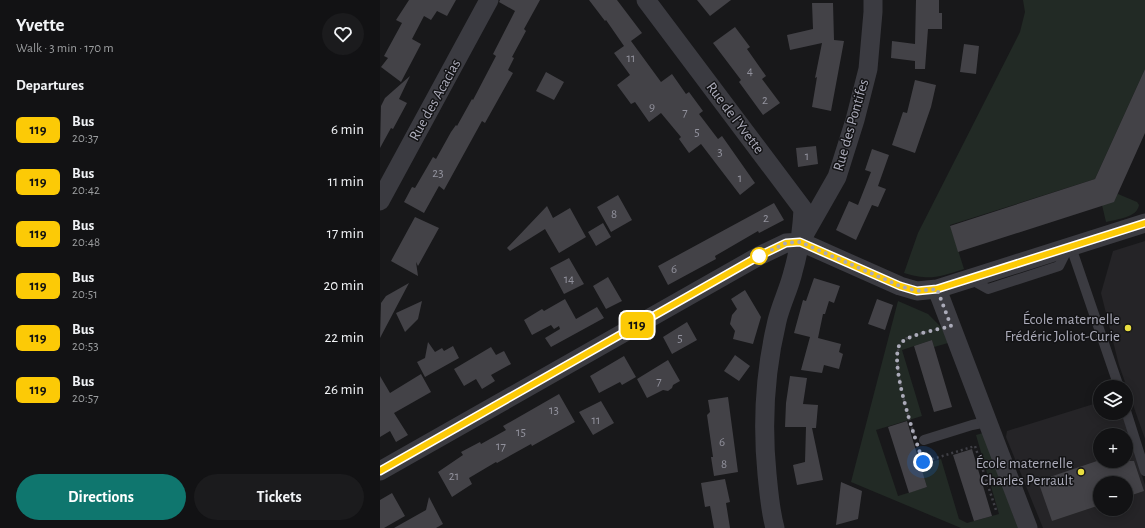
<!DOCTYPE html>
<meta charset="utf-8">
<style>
body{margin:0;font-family:"Alegreya Sans",sans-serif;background:#1b1b1d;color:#f1f3f6;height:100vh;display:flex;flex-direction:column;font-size:15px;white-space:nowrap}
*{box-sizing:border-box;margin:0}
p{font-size:13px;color:#9c9ea0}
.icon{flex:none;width:22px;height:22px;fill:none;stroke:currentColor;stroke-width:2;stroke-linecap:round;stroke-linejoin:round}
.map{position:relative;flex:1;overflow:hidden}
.panel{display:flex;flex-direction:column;background:#121214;width:380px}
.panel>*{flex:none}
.badge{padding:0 8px;border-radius:6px;font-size:14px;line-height:26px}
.fabs{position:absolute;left:713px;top:380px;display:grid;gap:8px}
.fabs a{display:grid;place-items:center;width:40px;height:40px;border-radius:50%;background:#121214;box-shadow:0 2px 10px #0003,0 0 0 1px #313234;font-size:20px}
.you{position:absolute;width:20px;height:20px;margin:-10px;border:3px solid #fff;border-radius:50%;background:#1a73e8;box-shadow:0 0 0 6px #1a73e833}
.map>.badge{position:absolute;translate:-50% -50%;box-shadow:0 0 0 2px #fff}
h2{padding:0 16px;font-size:15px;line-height:36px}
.round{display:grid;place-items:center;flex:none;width:42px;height:42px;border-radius:21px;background:#1b1b1d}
.summary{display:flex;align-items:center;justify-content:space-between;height:68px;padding:0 16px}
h1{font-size:19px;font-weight:700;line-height:30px}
.cta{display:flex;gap:8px;margin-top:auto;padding:8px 16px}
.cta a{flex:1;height:46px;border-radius:24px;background:#0f766e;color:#fff;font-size:16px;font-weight:700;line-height:46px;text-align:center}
.cta a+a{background:#1b1b1d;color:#f1f3f6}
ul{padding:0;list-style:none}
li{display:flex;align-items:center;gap:12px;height:52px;padding:0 16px}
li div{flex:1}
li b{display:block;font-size:15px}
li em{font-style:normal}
li .badge{min-width:44px;font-weight:700;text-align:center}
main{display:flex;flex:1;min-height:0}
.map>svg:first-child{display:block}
.built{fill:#252427;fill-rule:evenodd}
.green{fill:#222a25}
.building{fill:#434247}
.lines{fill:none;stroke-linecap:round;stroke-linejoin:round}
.path{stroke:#3f3f45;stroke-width:2.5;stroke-dasharray:2 3;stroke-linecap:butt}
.lane{stroke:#3b3b41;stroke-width:10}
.street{stroke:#3b3b41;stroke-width:19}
.line-casing{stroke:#fff;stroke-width:9}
.line{stroke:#fcca06;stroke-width:6}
.walk{stroke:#ababb9;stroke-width:4;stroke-dasharray:0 7.2}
.stop-dot{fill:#fff;stroke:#fcca06;stroke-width:2}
.poi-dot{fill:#e9de40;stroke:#131315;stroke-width:1.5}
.labels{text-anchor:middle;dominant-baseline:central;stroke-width:3;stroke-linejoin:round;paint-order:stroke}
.number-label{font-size:13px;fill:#91919c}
.street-label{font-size:15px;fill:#ababb9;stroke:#131315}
.poi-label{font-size:15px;fill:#ababb9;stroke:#131315;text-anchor:end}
</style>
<main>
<section class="panel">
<div class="summary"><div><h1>Yvette</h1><p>Walk · 3 min · 170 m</p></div><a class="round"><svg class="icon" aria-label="heart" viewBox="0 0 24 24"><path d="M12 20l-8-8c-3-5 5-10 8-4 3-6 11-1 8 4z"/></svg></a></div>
<h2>Departures</h2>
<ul>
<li><span class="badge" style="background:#fcca06;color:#111">119</span><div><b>Bus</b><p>20:37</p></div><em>6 min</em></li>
<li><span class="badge" style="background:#fcca06;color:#111">119</span><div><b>Bus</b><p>20:42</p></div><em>11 min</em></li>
<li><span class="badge" style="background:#fcca06;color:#111">119</span><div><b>Bus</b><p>20:48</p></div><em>17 min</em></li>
<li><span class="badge" style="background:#fcca06;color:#111">119</span><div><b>Bus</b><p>20:51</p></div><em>20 min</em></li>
<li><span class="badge" style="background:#fcca06;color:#111">119</span><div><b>Bus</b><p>20:53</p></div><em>22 min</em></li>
<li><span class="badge" style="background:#fcca06;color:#111">119</span><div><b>Bus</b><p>20:57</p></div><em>26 min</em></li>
</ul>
<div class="cta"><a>Directions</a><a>Tickets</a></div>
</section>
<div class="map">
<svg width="765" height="528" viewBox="0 0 765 528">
<rect width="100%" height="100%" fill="#18181a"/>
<!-- built -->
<path class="built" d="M765,241v198l-26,-74 -18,-72 12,-42z
M720,402v11h22l23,72v43h-102l-37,-91 1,-6zM720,435h26v26h-26zM720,483h26v26h-26z"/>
<!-- green -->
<path class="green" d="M643,0h122v69l-50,110 -145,46 14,44c-25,8 -34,12 -60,4l14,-40 102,-201 5,-20z
M738,194l19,8 2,3c-2,13 -22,14 -33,17l-4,-17z
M518,301l30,13 14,14 6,15 -14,4 -2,-7 -30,10 20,66 -46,14 22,66 29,-9 -7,-21 21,-7 18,60 8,4 32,-9 -23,-79 7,-2 35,95h-57l-110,-46z"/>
<!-- building -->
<path class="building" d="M29,0h47l-9,16 -10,-5 -6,9 -7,-4 -12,23 9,5 -20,38 -20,-15 7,-9 -4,-2 18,-33 -6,-3z
M120,0h40l-16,29 2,2 -14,26 2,1 -6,12 5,3 -28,50 -3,-2 -38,69 -5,-4 -15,27 -20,-11 8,-15 3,1 18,-31 3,2 15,-27 5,-7 1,1 15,-27 1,1 23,-44 -3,-2 22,-43 -16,-9z
M209,0h28l25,33 -11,8 30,41 11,-8 14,20 3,-2 14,19 -4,3 19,25 4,-3 33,47 -15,12 -39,-51 -12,9 -10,-14 2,-2 -20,-24 -12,9 -14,-20 -4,2 -14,-19 13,-10 -16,-22 10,-7 -18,-26 -1,1z
M317,0h34l-21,16z
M536,0h23v13h3v16h-14l-3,40h-10v-8l-24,-3 1,-17 23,3z
M432,3h21l1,37 10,1 -13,70 -19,-4 5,-30 -2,1 7,-35 -32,7 -3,-15 26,-6z
M355,27l15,20 -3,2 19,27 -4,3 18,24 -17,12 -24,-33 2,-2 -28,-37z
M584,44l15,2 -3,28 -16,-2z
M765,69v64l-31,69 -156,50 -8,-26 145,-47z
M166,72l18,10 -10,18 -18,-9z
M30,76l-11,23 8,4 -14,26 -2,-1 -11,20 1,-42 4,-8z
M535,80l21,5 -5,22 -16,46 -23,-8 11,-33 4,1z
M436,146l2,18 -20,3 -2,-19z
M492,149l17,6 -11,31 8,3 -8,18 -6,-2 -16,35 -20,-10 13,-29 9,4 13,-33 -6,-2z
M238,195l14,25 -21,12 -14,-25z
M394,203l10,17 -25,13 -1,-2 -43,25 1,3 -48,26 -10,-19z
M167,206l6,12 17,-10 16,29 -27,16 -14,-24 -35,22 -3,-3z
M35,217l24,11 -21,38 -2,-4 2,14 -27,-15z
M223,223l8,14 -15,9 -8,-14z
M189,258l15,26 -20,10 -14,-26z
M228,277l14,24 -16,8 -13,-23z
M434,278l26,8 -6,17 -5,-2 -4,13h-2l-5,24 23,6 -2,8 4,2 -4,15 -15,-4 -2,8 -21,-3 9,-33 -16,-4 9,-33 3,1z
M29,283l-29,55 1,-35 5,-7z
M365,290l16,27 -8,27 -20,-5 2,-8 -5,-7 2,-9 5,-6 -6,-10z
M185,299l11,20 21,-12 7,11 -53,29 -6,-9 15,-9 -1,-3 -5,3 -3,-4 -19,10 -8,-15 18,-11 2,2z
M497,299l16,6 -8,25 -17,-6z
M42,301l-4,18 -13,13 -9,-19z
M307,322l10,18 -25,14 -9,-17z
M552,340l20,67 -18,5 -20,-66z
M48,342l7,10 7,-4 2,3 9,-5 6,12 -34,19 -8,-15 8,-4z
M111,347l5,8 8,-4 7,13 -20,11 4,6 -13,8 -6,-10 -12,7 -10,-17z
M355,355l15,11 -11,15 -15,-10z
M244,356l12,21 -14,8 -2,-3 -21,11 -9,-17z
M288,360l12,21 -7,4 -1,3 -4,3 -5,-1 -16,8 -10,-19z
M41,374l10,18 -37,21 14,22 -12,7 -6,-11 -10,6v-61l10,17z
M410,376l17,2 -4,26 15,1 -2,23h-4l11,52 -26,5 -4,-20 12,-3 1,-35h-21l1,-24z
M179,394l16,28 -43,24 -1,-2 -34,19 -1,-1 -27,16 3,6 -20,13 -14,-25 25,-17 -2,-3 19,-10 1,2 25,-14 -3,-4z
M348,397l10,75 -24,4 -3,-19h2l-6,-42 3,-3 -2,-12z
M221,401l13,22 -21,12 -14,-23z
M527,421l20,66 -18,6 -21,-66z
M592,449l20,67 -18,5 -21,-66z
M717,461h37l10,30 -15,5 -3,-6v-7h-26v22l-48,16 -14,-40z
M345,479l5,23 -4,1 4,25h-16l-4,-22 -5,1 -4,-24z
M461,482l21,9 -4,28 -22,6z
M12,493l13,23 -21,12h-4v-28z
M49,497l14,27 -7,4h-42l32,-18z"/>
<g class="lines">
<!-- path -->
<path class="path" d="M534,434c-6,-16 -24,-78 -13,-91 6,-8 24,-10 34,-13
M540,452l3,10 52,-16 21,64"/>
<!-- lane -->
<path class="lane" d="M691,247l48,140
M590,279l18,10 71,-23 9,-18
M746,411l19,60
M544,440l48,-15 15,-3"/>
<!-- street -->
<path class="street" d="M266,0l157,209c-1,22 -4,42 -10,63 -4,17 -12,32 -16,49 -12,50 -15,102 -10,153 2,19 3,36 8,54
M0,201l109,-201
M424,235l33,-58 18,-57 13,-51 5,-57v-12
M557,289l91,239
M0,471l379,-215 27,-13 15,-1 99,44 17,5 20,-2 208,-66"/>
</g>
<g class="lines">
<defs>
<path id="line" d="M0,471l379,-215 27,-13 14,-1 100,44 17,5 20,-2 208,-66"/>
</defs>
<!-- line casing -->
<use href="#line" class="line-casing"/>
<!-- line -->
<use href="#line" class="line"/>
<!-- walk -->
<path class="walk" d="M379,256l27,-13 14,-1 100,44 17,5 20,-2 14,37c-11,3 -45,9 -51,18 -12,19 16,96 23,118"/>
</g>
<!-- markers -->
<circle class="stop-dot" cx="379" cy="256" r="8"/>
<g class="poi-dot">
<circle cx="748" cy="328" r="4"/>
<circle cx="701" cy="472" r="4"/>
</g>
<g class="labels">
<!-- number labels -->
<g class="number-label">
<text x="251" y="58">11</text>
<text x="370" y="71">4</text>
<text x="385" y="100">2</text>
<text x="272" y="107">9</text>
<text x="305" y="112">7</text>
<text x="317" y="132">5</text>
<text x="340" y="152">3</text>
<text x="427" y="156">1</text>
<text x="58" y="173">23</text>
<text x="360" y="178">1</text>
<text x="234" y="214">8</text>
<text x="386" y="218">2</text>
<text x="294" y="269">6</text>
<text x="189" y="279">14</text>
<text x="300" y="338">5</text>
<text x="279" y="381">7</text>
<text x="174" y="410">13</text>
<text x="216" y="420">11</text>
<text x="141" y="432">15</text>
<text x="342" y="442">6</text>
<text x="121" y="446">17</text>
<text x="344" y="464">8</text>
<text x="74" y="476">21</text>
</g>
<!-- street labels -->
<g class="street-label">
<text transform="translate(55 100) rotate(-61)">Rue des Acacias</text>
<text transform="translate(355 118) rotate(53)">Rue de l'Yvette</text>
<text transform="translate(471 125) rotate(-74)">Rue des Pontifes</text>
</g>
<!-- poi labels -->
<g class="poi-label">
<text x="740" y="319">École maternelle<tspan x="740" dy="17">Frédéric Joliot-Curie</tspan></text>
<text x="693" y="463">École maternelle<tspan x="693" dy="17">Charles Perrault</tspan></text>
</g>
</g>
</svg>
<div class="fabs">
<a><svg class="icon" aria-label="layers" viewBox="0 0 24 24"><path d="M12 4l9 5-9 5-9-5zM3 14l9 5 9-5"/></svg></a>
<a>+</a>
<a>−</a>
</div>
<div class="you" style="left:543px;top:462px"></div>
<b class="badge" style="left:257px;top:325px;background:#fcca06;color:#111">119</b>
</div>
</main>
